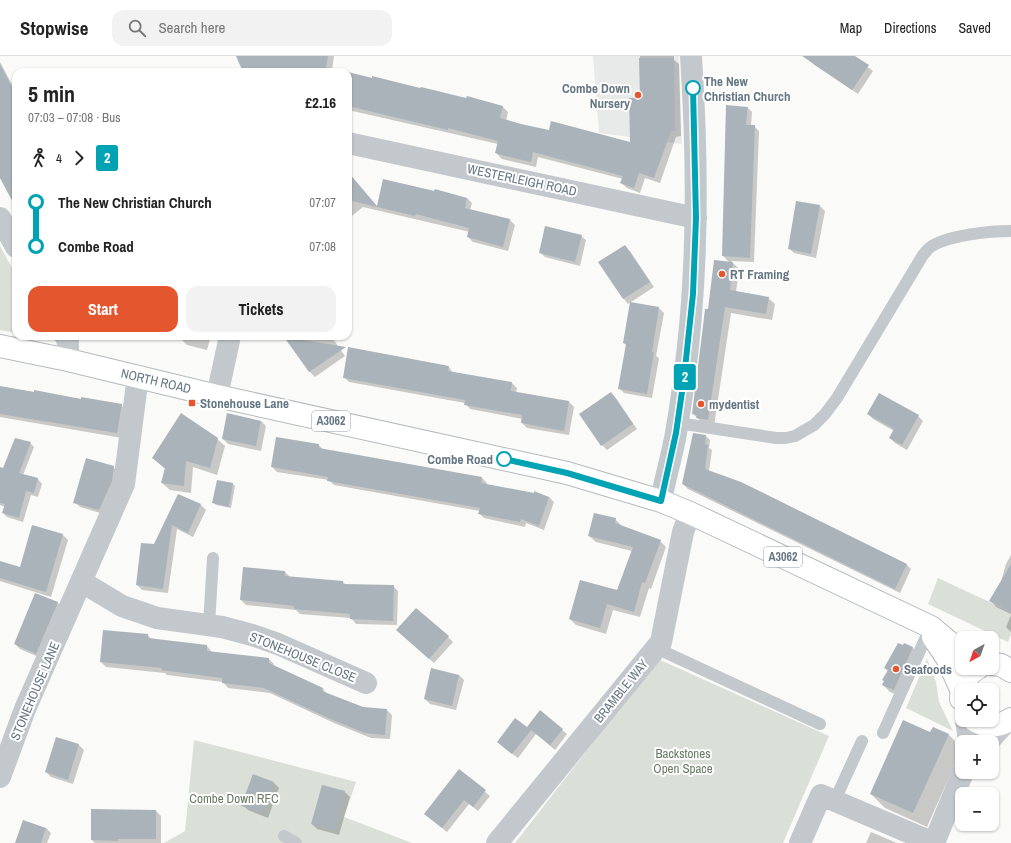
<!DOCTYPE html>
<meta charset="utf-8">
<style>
body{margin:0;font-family:"Archivo Narrow",sans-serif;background:#f2f2f2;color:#222;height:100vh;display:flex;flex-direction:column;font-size:15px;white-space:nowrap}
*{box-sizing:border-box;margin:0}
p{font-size:13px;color:#767676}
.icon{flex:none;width:22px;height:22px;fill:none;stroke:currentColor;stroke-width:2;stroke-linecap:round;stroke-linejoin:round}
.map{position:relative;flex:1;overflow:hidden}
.panel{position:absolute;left:12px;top:12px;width:340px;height:272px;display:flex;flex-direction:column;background:#fff;border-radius:12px;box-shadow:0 1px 3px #0004}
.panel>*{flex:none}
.badge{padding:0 8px;border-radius:3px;font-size:14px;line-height:26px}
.needle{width:26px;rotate:220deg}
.fabs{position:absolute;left:955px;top:575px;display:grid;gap:8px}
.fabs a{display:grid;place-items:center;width:44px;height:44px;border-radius:8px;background:#fff;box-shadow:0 1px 3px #0004;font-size:20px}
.map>.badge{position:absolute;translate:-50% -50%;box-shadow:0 0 0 2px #fff}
.legs{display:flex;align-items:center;gap:6px;height:44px;padding:0 16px;font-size:13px}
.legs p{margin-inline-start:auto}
.overview{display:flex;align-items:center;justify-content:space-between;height:68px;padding:0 16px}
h1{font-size:22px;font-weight:700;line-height:30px}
.action{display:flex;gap:8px;margin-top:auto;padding:8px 16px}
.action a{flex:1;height:46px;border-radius:12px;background:#e4572e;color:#fff;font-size:16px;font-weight:700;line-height:46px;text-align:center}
.action a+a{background:#f2f2f2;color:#222}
ul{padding:0 16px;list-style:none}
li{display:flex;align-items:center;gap:14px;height:44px;font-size:15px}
li i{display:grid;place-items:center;width:6px;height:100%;margin:0 5px;background:currentColor}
li i::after{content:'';width:10px;height:10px;margin:-5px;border:3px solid;border-radius:50%;background:#fff}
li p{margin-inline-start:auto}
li:first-child i{background:linear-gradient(#0000 50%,currentColor 0)}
li:last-child i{background:linear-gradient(currentColor 50%,#0000 0)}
header{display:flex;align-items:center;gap:24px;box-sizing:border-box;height:56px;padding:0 20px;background:#fff;border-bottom:1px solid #e0e0e0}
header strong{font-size:19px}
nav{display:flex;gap:22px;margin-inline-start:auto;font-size:14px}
.search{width:280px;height:36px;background:#f2f2f2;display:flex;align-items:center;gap:10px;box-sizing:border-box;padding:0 14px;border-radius:12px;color:#767676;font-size:15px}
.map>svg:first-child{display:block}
.built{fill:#e8e9e9}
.green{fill:#dadfd7}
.shadow{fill:#0003}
.building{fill:#aab3b9}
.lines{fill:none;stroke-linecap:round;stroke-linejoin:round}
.primary-casing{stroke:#b5babe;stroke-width:24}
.lane{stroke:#c3c8cc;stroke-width:12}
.street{stroke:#c3c8cc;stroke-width:22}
.primary{stroke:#fff;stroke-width:22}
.line-1-casing{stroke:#fff;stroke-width:9}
.line-1{stroke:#00a3b4;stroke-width:6}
.stop-1-dot{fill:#fff;stroke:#00a3b4;stroke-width:2}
.poi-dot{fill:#e4572e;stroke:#fff;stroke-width:1.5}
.labels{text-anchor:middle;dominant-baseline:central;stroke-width:4;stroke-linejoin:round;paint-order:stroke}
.shield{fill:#fff;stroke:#939fa8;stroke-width:1}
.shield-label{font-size:12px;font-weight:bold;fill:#657683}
.stop-label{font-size:13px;font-weight:bold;fill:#657683;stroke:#fff;text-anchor:start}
.poi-label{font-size:13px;font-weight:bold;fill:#657683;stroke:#fff;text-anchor:start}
.street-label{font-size:13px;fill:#657683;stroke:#fff}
.park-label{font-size:13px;fill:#687a64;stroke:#fff}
</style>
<header>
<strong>Stopwise</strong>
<div class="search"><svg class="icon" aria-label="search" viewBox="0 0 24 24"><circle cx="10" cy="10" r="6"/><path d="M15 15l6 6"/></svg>Search here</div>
<nav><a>Map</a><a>Directions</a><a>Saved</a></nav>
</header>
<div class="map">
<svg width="1011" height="787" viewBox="0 0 1011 787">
<rect width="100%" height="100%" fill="#fafaf8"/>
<!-- built -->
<path class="built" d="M593,0h86l3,88 -83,-11z"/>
<!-- green -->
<path class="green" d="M0,190l16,29v58l-16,-3z
M938,522l73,34v23l-3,7 -80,-38z
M658,603l171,77 -46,107h-268z
M927,603l9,23 3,20 14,29 -47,-23z
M194,684l162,42 -12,35 68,26h-248l21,-12z"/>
<!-- shadow -->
<path class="shadow" d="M237,0h97l-2,14 10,2h-98z
M640,0h34v4l5,4 2,72 -5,1 -16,46 -15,-5 -5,15 -13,-5 -6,-5 2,-4 -85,-22 -2,10 -34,-8 -6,-6 2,-9 -150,-34v-37l154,33 6,6 -2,9 44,11 81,11 10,-44z
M811,0h42l20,15 -15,23 -45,-30 -4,-5z
M0,6l16,30v115l-16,-30z
M748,52l4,4 -1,14h3l5,5 -5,131 -23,-1 8,8 -3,23 32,6 7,6 -3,16 -41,-7 -17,113 -10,-2 -11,-10 16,-104 20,-48 -6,-6z
M348,116l29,35 7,-27 83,18 5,5 -2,7 40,10 5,5 -7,26 -35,-9 -5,-5 2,-5 -107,-25 -15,12z
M797,146l23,4 5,5 -9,47 -22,-5 -5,-5z
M581,180l5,4 -6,26 -35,-9 -5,-5z
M625,190l5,5 24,36 -26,17 -4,-5 -24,-36z
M659,252l5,5 -8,43 3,2 -7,40 -28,-5 -5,-5 8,-42 -3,-3z
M183,280h28l-4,14 -20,-5 -5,-5z
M285,280h46l14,20 -30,21 -5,-5z
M449,311l4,6 59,10 5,5 -1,5 53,9 5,5 -5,28 -42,-7 -5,-5 1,-4 -53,-10 -5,-6 -116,-21 -5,-5z
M0,331l121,18 5,5 -4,28 -122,-21z
M611,337l5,5 21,31 -30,21 -5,-5z
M868,358l50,2 5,5 -16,29 -12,-7 -5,-5 4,-7 -21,-12z
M261,365l5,5 -5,25 -33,-7 -5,-5z
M706,380l4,4 -1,8 3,2 -3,21 198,94 4,4 -11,24 -212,-104 -5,-5z
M217,383l8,7 -8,29 -24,-8 -2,26 -21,-3 -8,-7 3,-14 -12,-11z
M30,387l4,4 -11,28 15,4 4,5 -4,13 -7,-2 -8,27 -16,-5 -4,-4 2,-6 -5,-2v-37l4,2z
M319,389l4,5 159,28 5,5 -1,2 48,9 1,-1 14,4 5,5 -10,28 -18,-7 -1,4 -41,-9 -4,-4v-3l-146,-26 -5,-5 -52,-8 -5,-5z
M113,411l5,5 -14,42 -24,-7 -5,-5z
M218,425l15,3 2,2 -4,22 -15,-3 -2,-2z
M179,439l22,10 5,5 -13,27 -16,-8 -9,64 -26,-3 -5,-5z
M615,463l7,7 38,15 6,6 -15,42 -2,-1 -9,29 -27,-7 -7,24 -30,-9 -6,-6 47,-27 15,-41 -36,-9 -7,-6z
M63,479l5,5 -17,57 -51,-16v-19l20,6z
M1011,499v59l-15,-7 -5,-6 9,-16 6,-21z
M285,516l5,5 53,5 3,3 47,1 5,5 -1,34 -41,-1 -5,-6 -51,-4 -4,-4 -50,-5 -5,-5z
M36,538l22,9 5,5 -22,50 -21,-9 -5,-5z
M1011,559v17l-5,-5z
M148,579l4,5 55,6 5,6 57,7 5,5 -1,2 50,23 4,5 35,14 25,2 5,5 -2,24 -19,-1 -37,-15 -64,-30 -42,-5 -5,-6 -56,-7 -2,-2 -59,-6 -5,-5z
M402,579l46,2 5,5 -19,21z
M904,588l9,4 7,8 -18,41 -12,-5 -7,-7 2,-3 -2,-2 5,-9 -3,-3z
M459,619l5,5 -8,30 -26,-6 -5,-5z
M527,672l35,2 5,4 -12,16 -19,-16 -18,24 -15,-11z
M931,677l17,1 14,14 -35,79 -42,-19 -14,-14z
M79,689l5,5 -11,34 -22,-7 -5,-5z
M459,715l31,25 -12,15 -9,-7 -22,28 -22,-18z
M253,719l21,8 5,5 -11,30 -20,-8 -5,-5z
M345,736l5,5 -11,38 -22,-6 -5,-5z
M156,755l5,5v27h-66l-3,-3z
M46,772l5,5 -4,10h-31z
M871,776l26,11h-31z"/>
<!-- building -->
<path class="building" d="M236,0h92l-3,16h-82z
M802,0h53l14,9 -17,25z
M639,2h35l1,73h-4l-17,47 -15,-5 -5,15 -14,-5 3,-7 -90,-24 -2,10 -18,-4 -18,-5 3,-12 -50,-13v2l-100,-24v-34l24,6v-2l48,12 1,-1 45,11 1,-2 36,10 -3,12 21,6 28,6 2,-9 79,21 -1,-44h11z
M0,8l16,31v113l-16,-30z
M726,49l22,2 -2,18h9l-5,133 -28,-2z
M348,116l29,34 6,-27 51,12 1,-2 32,9 -2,10 45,11 -7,28 -36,-10 2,-9 -53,-14 -1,2 -67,-16z
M796,145l24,4 -9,49 -23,-5z
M545,170l37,9 -7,27 -36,-9z
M625,189l25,37 -27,17 -25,-37z
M714,204l19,2 -3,28 39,7 -3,17 -41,-7 -17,113 -12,-2 1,-3 -5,-1 11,-88 2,-17h3z
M630,246l29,5 -7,45h2l-7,42 -29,-5 8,-45 -3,-1z
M284,281l62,10 -37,25z
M348,291l101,19 -1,5 64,11 -1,9 58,10 -5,30 -43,-8 1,-8 -58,-10 1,-5 -122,-22z
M0,330l34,6v-2l47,9v-2l41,7 -5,29 -117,-19z
M611,336l22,32 -32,22 -22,-32z
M879,337l40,22 -17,30 -13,-7 5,-9 -27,-15z
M181,357l37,25 -8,30 -24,-7 -2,25 -23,-3 4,-15 -13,-10z
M227,357l34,8 -5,25 -34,-7z
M693,377l13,2 -1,9 3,1 -3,24 36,13 166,82 -12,25 -213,-105z
M276,381l43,7v4l163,29 -1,6 53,10v-2l15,6 -10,29 -18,-7 -1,3 -42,-8 2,-6 -153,-27 1,-4 -57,-10z
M15,382l16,4 -12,31 19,5 -4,15 -8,-2 -7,27 -17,-5 3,-9 -5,-1v-36l3,1z
M86,402l28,8 -2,15 -13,29 -26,-7z
M217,424l16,3 -4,24 -17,-4z
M178,438l23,10 -13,29 -16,-8 -9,64 -27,-4 5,-42 13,1z
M594,457l22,5 -1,5 46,17 -16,43 -3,-1 -8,30 -27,-8 -7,24 -31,-9 11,-39 37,10 16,-43 -45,-11z
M32,469l31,9 -17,58 -46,-14v-17l20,6z
M1011,508v48l-22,-11z
M243,511l42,4v5l58,5v3l51,1 -1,36 -43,-2v-5l-56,-5v-3l-54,-6z
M35,537l23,9 -22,52 -22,-10z
M416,552l33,28 -20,23 -33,-29z
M103,574l45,4v4l59,7v6l62,7v5l54,25 -1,3 41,16 24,2 -2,26 -20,-2 -37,-15 -64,-30 -42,-5v-5l-61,-8 1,-2 -62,-6z
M898,587l5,2 1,-2 9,4 -19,43 -12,-5 2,-4 -2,-1 6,-10 -4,-2z
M431,612l28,7 -7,31 -28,-7z
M540,654l23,19 -13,16 -19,-15 -19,24 -15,-12 18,-24 12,9z
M903,664l27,12 3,-5 16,7 -36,79 -43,-19z
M56,681l23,7 -11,36 -23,-8z
M459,713l27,21 -13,17 -9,-7 -22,28 -18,-14z
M253,718l21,8 -11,31 -22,-7z
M322,729l23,6 -10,40 -24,-7z
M91,753l65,1v29h-38v2l-27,-1z
M23,764l23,8 -5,15h-26z"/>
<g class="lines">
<defs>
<path id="primary" d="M0,290l68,14 149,36 350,77 94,28 29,12 241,114 31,26
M933,581l14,21 14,31
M992,608l9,1 10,6
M961,643c0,-14 5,-24 17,-31
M974,664c12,8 25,7 37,-1"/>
</defs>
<!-- primary casing -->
<use href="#primary" class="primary-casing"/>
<!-- lane -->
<path class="lane" d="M678,367l98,15h10l9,-2 19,-11 11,-11 12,-16 86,-143c3,-3 5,-7 9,-9 18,-11 58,-15 79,-15
M209,569l4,-67
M656,592l164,76
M883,677l47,-105
M835,744l27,-59
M284,780l12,7"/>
<!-- street -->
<path class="street" d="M348,87l348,75
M0,162l16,29
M65,280l3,4v20
M217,340l13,-60
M661,445c4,-23 11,-45 15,-68 3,-18 6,-36 8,-54 15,-107 14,-216 7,-323
M82,526l40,24 35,12 65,9 30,8 26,9 88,39
M966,664l2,13v9
M988,686l16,-18
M0,721l25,-68 99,-225 14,-108
M497,787l164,-201 22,-110 7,-19
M800,787l21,-48 113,48
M934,787l29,-71"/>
<!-- primary -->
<use href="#primary" class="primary"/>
</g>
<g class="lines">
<defs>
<path id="line-1" d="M504,403l63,14 94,28 15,-68 8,-55 9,-84 3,-76 -3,-130"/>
</defs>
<!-- line-1 casing -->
<use href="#line-1" class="line-1-casing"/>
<!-- line-1 -->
<use href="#line-1" class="line-1"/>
</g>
<!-- markers -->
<g class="stop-1-dot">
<circle cx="693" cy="32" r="7"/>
<circle cx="504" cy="403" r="7"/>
</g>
<g class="poi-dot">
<circle cx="638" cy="39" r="4"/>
<circle cx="722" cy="218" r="4"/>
<rect x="188" y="343" width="8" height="8" rx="2"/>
<circle cx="701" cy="348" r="4"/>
<circle cx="896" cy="613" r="4"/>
</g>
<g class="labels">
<!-- shield labels -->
<g class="shield">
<rect x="312" y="355" width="38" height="20" rx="3"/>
<rect x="764" y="491" width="38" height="20" rx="3"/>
</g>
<g class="shield-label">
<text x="331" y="365">A3062</text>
<text x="783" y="501">A3062</text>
</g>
<!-- stop labels -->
<g class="stop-label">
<text x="704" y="25">The New<tspan x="704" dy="15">Christian Church</tspan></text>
<text x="493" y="403" text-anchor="end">Combe Road</text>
</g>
<!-- poi labels -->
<g class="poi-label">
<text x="630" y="32" text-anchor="end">Combe Down<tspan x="630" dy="15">Nursery</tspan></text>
<text x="730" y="218">RT Framing</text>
<text x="200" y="347">Stonehouse Lane</text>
<text x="709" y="348">mydentist</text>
<text x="904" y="613">Seafoods</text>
</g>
<!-- street labels -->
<g class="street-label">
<text transform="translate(522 124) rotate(12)">WESTERLEIGH ROAD</text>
<text transform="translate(156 325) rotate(13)">NORTH ROAD</text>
<text transform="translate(303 601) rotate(22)">STONEHOUSE CLOSE</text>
<text transform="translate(35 635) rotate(-67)">STONEHOUSE LANE</text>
<text transform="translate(621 635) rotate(-51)">BRAMBLE WAY</text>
</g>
<!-- park labels -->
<g class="park-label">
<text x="683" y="697">Backstones<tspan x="683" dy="15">Open Space</tspan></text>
<text x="234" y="742">Combe Down RFC</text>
</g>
</g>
</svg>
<div class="fabs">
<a><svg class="needle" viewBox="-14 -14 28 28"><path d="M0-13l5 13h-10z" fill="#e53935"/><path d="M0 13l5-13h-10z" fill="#767676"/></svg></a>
<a><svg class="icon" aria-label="locate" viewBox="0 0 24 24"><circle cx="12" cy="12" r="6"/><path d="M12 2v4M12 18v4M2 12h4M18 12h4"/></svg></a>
<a>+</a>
<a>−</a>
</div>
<b class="badge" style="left:685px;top:321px;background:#00a3b4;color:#fff">2</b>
<section class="panel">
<div class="overview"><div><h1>5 min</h1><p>07:03 – 07:08 · Bus</p></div><b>£2.16</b></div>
<div class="legs"><svg class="icon" aria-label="walk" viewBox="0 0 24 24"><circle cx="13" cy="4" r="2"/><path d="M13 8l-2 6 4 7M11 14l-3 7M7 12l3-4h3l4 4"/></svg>4<svg class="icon" aria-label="forward" viewBox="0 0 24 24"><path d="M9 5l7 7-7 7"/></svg><b class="badge" style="background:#00a3b4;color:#fff">2</b></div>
<ul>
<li><i style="color:#00a3b4"></i><b>The New Christian Church</b><p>07:07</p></li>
<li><i style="color:#00a3b4"></i><b>Combe Road</b><p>07:08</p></li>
</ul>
<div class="action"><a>Start</a><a>Tickets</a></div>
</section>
</div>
